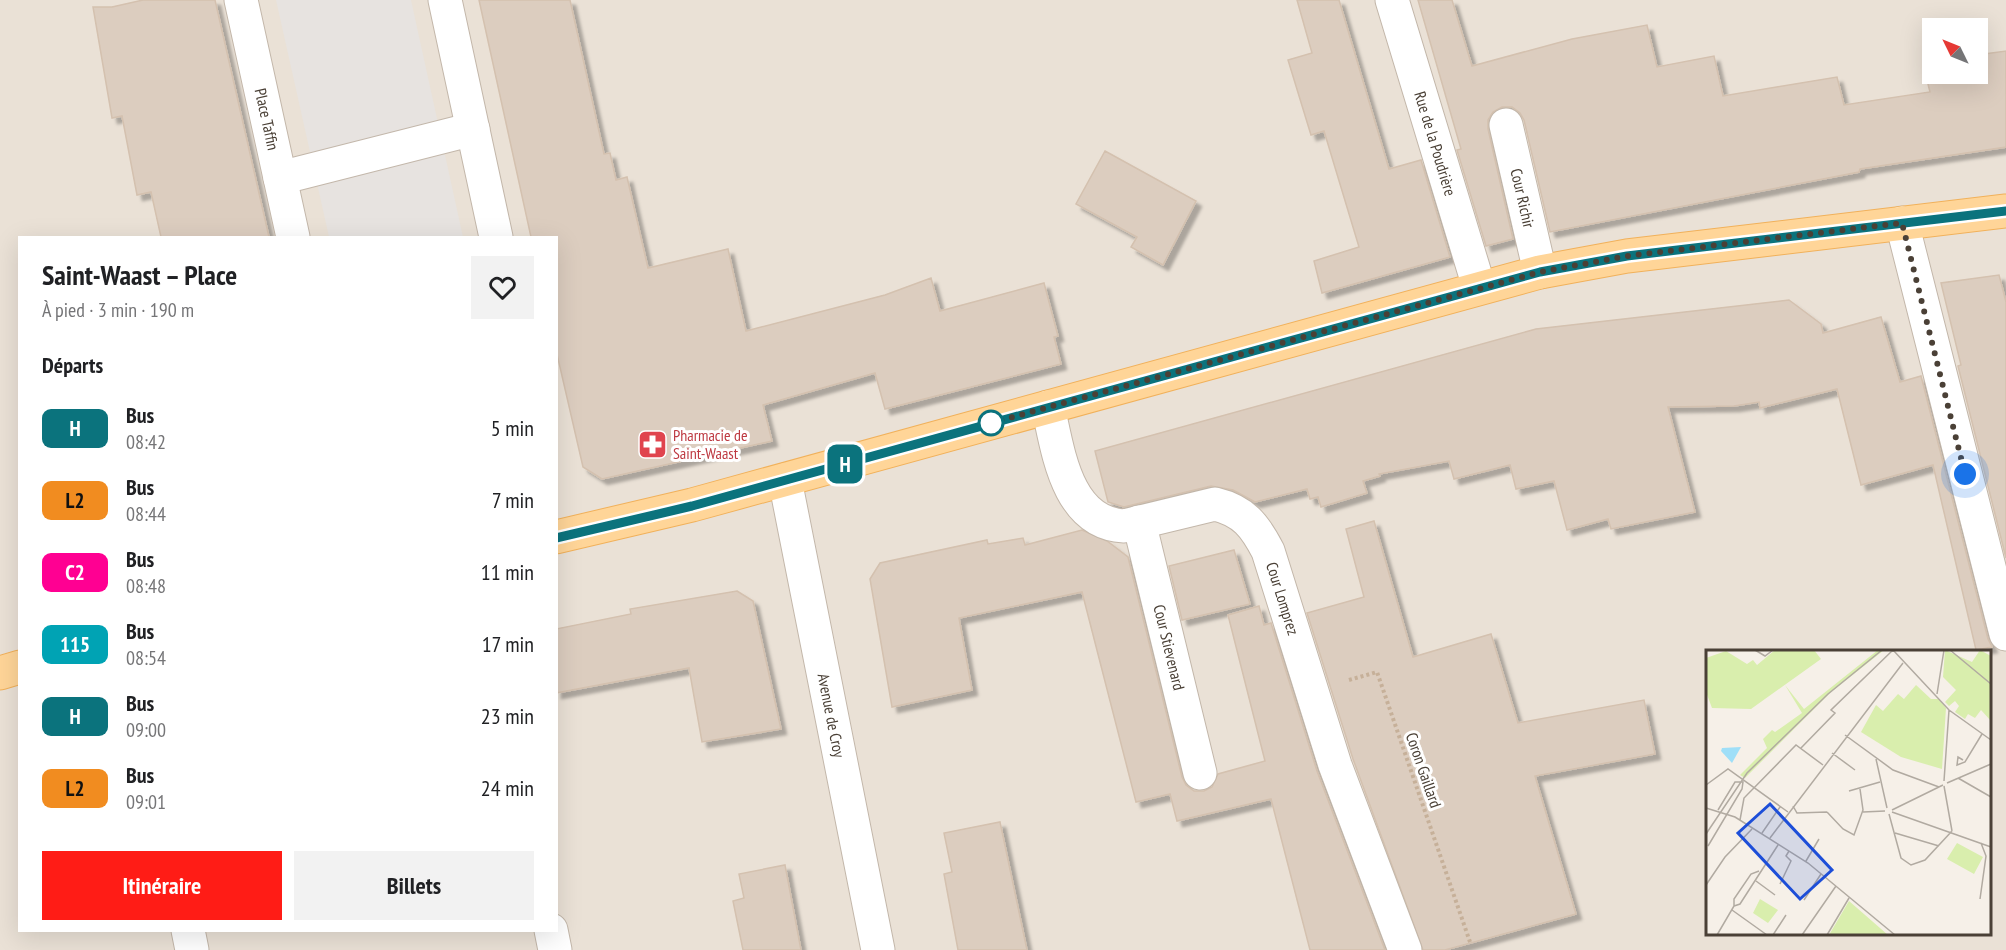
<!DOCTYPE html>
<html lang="fr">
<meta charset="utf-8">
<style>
body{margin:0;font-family:"PT Sans Narrow",sans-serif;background:#f2f2f2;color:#202124;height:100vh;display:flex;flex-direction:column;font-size:22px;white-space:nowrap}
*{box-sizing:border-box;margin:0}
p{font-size:20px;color:#757577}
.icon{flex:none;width:33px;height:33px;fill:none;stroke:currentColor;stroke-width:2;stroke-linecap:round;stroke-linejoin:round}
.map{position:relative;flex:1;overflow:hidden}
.sheet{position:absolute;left:18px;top:236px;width:540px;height:696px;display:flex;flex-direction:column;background:#fff;border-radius:0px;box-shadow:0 6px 24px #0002}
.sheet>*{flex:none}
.badge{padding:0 12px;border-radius:9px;font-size:21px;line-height:39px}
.needle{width:39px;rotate:313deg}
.fabs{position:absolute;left:1922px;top:18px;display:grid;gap:12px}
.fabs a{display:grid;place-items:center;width:66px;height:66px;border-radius:0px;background:#fff;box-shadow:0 6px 24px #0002;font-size:30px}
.you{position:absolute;width:30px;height:30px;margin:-15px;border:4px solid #fff;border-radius:50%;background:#1a73e8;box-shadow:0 0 0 9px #1a73e833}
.map>.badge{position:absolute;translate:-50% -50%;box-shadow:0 0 0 3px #fff}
h2{padding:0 24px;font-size:22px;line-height:54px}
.round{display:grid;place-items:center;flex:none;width:63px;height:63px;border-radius:0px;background:#f2f2f2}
.headline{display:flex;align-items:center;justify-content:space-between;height:102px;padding:0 24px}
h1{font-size:28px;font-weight:600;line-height:45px}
.button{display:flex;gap:12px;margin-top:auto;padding:12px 24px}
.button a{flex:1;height:69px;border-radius:0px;background:#ff1c16;color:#fff;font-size:24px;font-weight:600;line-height:69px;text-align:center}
.button a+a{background:#f2f2f2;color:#202124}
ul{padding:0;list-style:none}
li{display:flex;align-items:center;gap:18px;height:72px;padding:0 24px}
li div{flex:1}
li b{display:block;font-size:22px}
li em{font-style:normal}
li .badge{min-width:66px;font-weight:700;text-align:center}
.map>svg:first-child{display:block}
.residential{fill:#eae1d6;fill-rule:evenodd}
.parking{fill:#e7e3e0}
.building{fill:#dccdbf;stroke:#d4c1af;stroke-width:1.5;filter:url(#shadow)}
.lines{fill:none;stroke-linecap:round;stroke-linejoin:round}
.minor-casing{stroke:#c3b7aa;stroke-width:35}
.major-casing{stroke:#f1b15b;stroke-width:35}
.path{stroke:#c6b099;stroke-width:4;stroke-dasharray:3 3;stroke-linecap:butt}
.minor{stroke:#fff;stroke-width:33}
.major{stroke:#ffd598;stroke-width:33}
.line-casing{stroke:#fff;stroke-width:14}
.line{stroke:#0b737d;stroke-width:9}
.walk{stroke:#4a4036;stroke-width:6;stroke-dasharray:0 10.8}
.stop-dot{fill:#fff;stroke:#0b737d;stroke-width:3}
.labels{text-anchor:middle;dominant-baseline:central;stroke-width:6;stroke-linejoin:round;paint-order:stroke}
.street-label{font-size:16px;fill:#4a4036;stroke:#fff}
.health-label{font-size:16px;fill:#be3a42;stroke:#fff;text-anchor:start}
.inset-road{fill:none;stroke:#b1aaa1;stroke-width:1.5}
.view{fill:#1d4ed8;fill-opacity:0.15;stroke:#1d4ed8;stroke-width:3}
.inset-edge{fill:none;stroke:#4a4036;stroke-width:3}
</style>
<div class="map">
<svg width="2006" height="950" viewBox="0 0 2006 950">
<defs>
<filter id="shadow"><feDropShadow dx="5.5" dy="5.5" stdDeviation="1.5" flood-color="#0004"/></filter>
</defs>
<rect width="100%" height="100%" fill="#f6f0e8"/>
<!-- residential -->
<path class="residential" d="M0,0h2006v950h-2006zM1932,28h45v46h-45zM20,237h536v693h-536zM1708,652h282v282h-282z"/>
<!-- parking -->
<path class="parking" d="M276,0h135l52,237h-134z"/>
<!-- building -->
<path class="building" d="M143,0h72l54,237h-108l-10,-45 -14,3 -15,-79 -10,2 -19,-111h19z
M479,0h91l34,154 6,-1 6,27 11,-3 21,91 80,-19 18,82 139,-36 46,-17 9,33 104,-28 14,53 -4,1 7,27 -176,45 -10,-36 -112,32 9,36 -170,38 -19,-12 -27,-117v-113h-25z
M1297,0h42l50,169 32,-9 29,97 -128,36 -8,-32 45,-14 -35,-116 -13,4 -23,-75 24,-7z
M1418,0h34l20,66 100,-27 75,-14 10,42 57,-11 9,40 114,-19 7,28 86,-13 -7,-28 9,-2v12h45v-19l29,-4v96l-146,22 -1,3 -309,60 -26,-112 -4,-7 -8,-6h-10l-9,5 -5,8v9l25,110 -27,7 -29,-96 4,-1z
M1105,151l91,50 -33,64 -32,-18 6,-10 -61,-33z
M1999,275l7,27v256l-48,-192 3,-1 -20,-82z
M1789,300l32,24 2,9 58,-16 19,65 21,-6 67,263 4,8 -16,3 -43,-185 -72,20 -24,-96 -77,19 -1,-6 -25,4 -66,1 27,105 -84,17 -3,-10 -41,11 -13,-49 -38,8 -6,-24 -56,14 -5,-18 -70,13 1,2 -17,5 4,12 -46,14 -3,-10 -8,2 -3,-10 -52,13 -22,-12 -22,-4 -87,21 -16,-5 -13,-51 441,-122z
M1374,521l39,136 78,-23 27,89 126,-23 11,54 -120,22 41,138 -131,36h-22l-70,-191 -46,-146 57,-16 -18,-68z
M1082,530l25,11 21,16 54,220 4,8 8,6h10l8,-4 6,-13 47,-13 -37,-146 31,-9 5,19 7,-2 46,148 68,179h-75l-39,-151 -94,22 -7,-27 -34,8 -54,-210 -123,26 13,72 -80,17 -22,-128 10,-16 107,-23 1,4 35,-6 2,7z
M1234,550l16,54 -68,16 -13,-54z
M737,591l16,10 28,128 -79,13 -13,-74 -133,25v-64l75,-15 -1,-5z
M1000,822l27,128h-69l-14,-76 8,-2 -8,-39z
M785,865l16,85h-58l-10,-49 11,-3 -5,-24z"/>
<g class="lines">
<defs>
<g id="minor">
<path id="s1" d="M241,0l52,237"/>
<path d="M445,0l51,237"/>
<path id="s2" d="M1392,0l87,287"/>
<path id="s3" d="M1506,125l34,147"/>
<path d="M280,178l193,-49"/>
<path d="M1902,223l104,411"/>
<path id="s4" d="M1048,407c10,43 18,116 76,119l91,-22c29,7 40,22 53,47l67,214 70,185"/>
<path id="s5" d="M785,480l93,470"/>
<path id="s6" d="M1139,522l61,251"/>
<path d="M188,930l4,20"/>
<path d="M551,930l4,20"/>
</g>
<path id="major" d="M556,537l136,-32 848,-233 87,-16 379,-45
M0,673l20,-6"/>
</defs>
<!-- minor casing -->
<use href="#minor" class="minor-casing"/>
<!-- major casing -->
<use href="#major" class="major-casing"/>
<!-- path -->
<path class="path" d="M1349,680l28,-8 93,270"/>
<!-- minor -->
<use href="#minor" class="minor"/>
<!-- major -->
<use href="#major" class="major"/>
</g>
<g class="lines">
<defs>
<path id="line" d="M556,538l136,-32 848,-234 87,-16 379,-45"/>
</defs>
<!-- line casing -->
<use href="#line" class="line-casing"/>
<!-- line -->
<use href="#line" class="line"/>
<!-- walk -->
<path class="walk" d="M991,423l549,-151 87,-16 275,-33 63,251"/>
</g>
<!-- icons -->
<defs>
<symbol id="pharmacy-square" viewBox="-11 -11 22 22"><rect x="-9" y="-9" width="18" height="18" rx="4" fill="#e0444e" stroke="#fff"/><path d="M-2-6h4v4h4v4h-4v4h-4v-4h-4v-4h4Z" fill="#fff"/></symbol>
</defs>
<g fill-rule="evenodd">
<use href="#pharmacy-square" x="636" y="428" width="33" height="33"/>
</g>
<!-- markers -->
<circle class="stop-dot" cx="991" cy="423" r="12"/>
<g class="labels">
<!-- street labels -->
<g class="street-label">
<text stroke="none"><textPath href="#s1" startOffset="122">Place Taffin</textPath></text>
<text stroke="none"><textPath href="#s2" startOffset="150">Rue de la Poudrière</textPath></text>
<text stroke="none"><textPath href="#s3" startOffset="75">Cour Richir</textPath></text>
<text stroke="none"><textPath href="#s4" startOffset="370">Cour Lomprez</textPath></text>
<text stroke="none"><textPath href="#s6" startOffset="129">Cour Stievenard</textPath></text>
<text stroke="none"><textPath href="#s5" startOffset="240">Avenue de Croy</textPath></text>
<text transform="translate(1424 770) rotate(71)">Coron Gaillard</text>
</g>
<!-- health labels -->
<g class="health-label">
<text x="673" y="435">Pharmacie de<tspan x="673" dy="18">Saint-Waast</tspan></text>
</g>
</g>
<!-- overview -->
<g transform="translate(1706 650)">
<rect width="285" height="285" fill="#f6f0e8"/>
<path d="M172,0h6l-54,43 -85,85 -5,-3 27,-27 -4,-9 9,-9 3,2 27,-19 -17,-28 19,24zM239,0l27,12 8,-12 11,6v65l-10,-11 -6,8 -7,-4 -3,5 -10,-7 4,-6 -4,-5 -6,5 -4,-4 11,-12 -13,-13zM54,249l18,11 -10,13 -15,-10zM143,251l39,34h-59z" fill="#d9eead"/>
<path d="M210,35l15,14h8l7,9 -4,61 -41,-12 -40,-25 15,-27 7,6 15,-17 6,5z" fill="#d9eead"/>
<path d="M69,0h39l7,9 -70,50 -39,-1 -6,-16v-34l20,-7 21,13 6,-4 4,5zM251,193l26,14 -9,17 -27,-15z" fill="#d9eead"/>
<path d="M35,97l-9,16 -11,-12 1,-3z" fill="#9fdff8"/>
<path class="inset-road" d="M49,0l10,6 8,-6M187,0l56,60 42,30M244,0l41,34M231,44l7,-44M139,85l48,35 46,17M95,98l34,-35 -4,-3 62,-60M126,103l23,17M170,109l11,49M257,110l-5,-3 -1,8 8,-3 17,-28M252,128l33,19M238,131l5,-71M241,133l44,-19M0,135l22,-16 60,43M238,136l8,45M143,141l31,-9M87,156l4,7 30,-1M0,158l29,9 73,46 87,72M186,160l51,-25M121,162l16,17 11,6 9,-25 -3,-21M157,162l22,-1M186,162l99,35M183,164l12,44 10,7 14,-5 27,-29M34,170l4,-22 52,-53 27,20M56,183l18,-26M189,183l44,13M0,184l41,-61 81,-79 54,-44M64,188l133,-175M2,196l34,-57 1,-7h-8l-17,28M100,211l13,-22M50,231l19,14M74,234l11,-23 -5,-5 3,-5M0,235l19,-28 27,-28M274,249l6,-43 -5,-13M98,250l17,-26M28,256l6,-2 38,-59M26,260l35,25M11,285l17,-29v-7l17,-25 8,-3M67,285l13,-20M96,285l34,-49M121,285l22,-37"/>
<path class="view" d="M64,154l62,66 -32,29 -62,-66z"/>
<rect width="285" height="285" class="inset-edge"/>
</g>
</svg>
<div class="fabs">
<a><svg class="needle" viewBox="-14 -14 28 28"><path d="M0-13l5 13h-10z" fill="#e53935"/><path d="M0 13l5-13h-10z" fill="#757577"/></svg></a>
</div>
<div class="you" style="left:1965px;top:474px"></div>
<b class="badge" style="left:845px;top:464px;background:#0b737d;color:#fff">H</b>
<section class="sheet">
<div class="headline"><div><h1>Saint-Waast – Place</h1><p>À pied · 3 min · 190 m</p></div><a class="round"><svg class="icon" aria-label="heart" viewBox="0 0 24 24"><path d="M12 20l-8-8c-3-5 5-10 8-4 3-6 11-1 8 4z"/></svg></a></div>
<h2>Départs</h2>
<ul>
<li><span class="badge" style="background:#0b737d;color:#fff">H</span><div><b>Bus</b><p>08:42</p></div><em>5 min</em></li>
<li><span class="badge" style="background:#f18c20;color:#111">L2</span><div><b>Bus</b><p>08:44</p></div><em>7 min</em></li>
<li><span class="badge" style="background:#ff0092;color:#fff">C2</span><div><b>Bus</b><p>08:48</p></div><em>11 min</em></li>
<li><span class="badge" style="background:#00a3b4;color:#fff">115</span><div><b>Bus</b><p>08:54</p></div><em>17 min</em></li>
<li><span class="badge" style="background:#0b737d;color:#fff">H</span><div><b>Bus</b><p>09:00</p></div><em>23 min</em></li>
<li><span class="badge" style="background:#f18c20;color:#111">L2</span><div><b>Bus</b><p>09:01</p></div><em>24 min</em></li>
</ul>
<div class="button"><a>Itinéraire</a><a>Billets</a></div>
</section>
</div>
